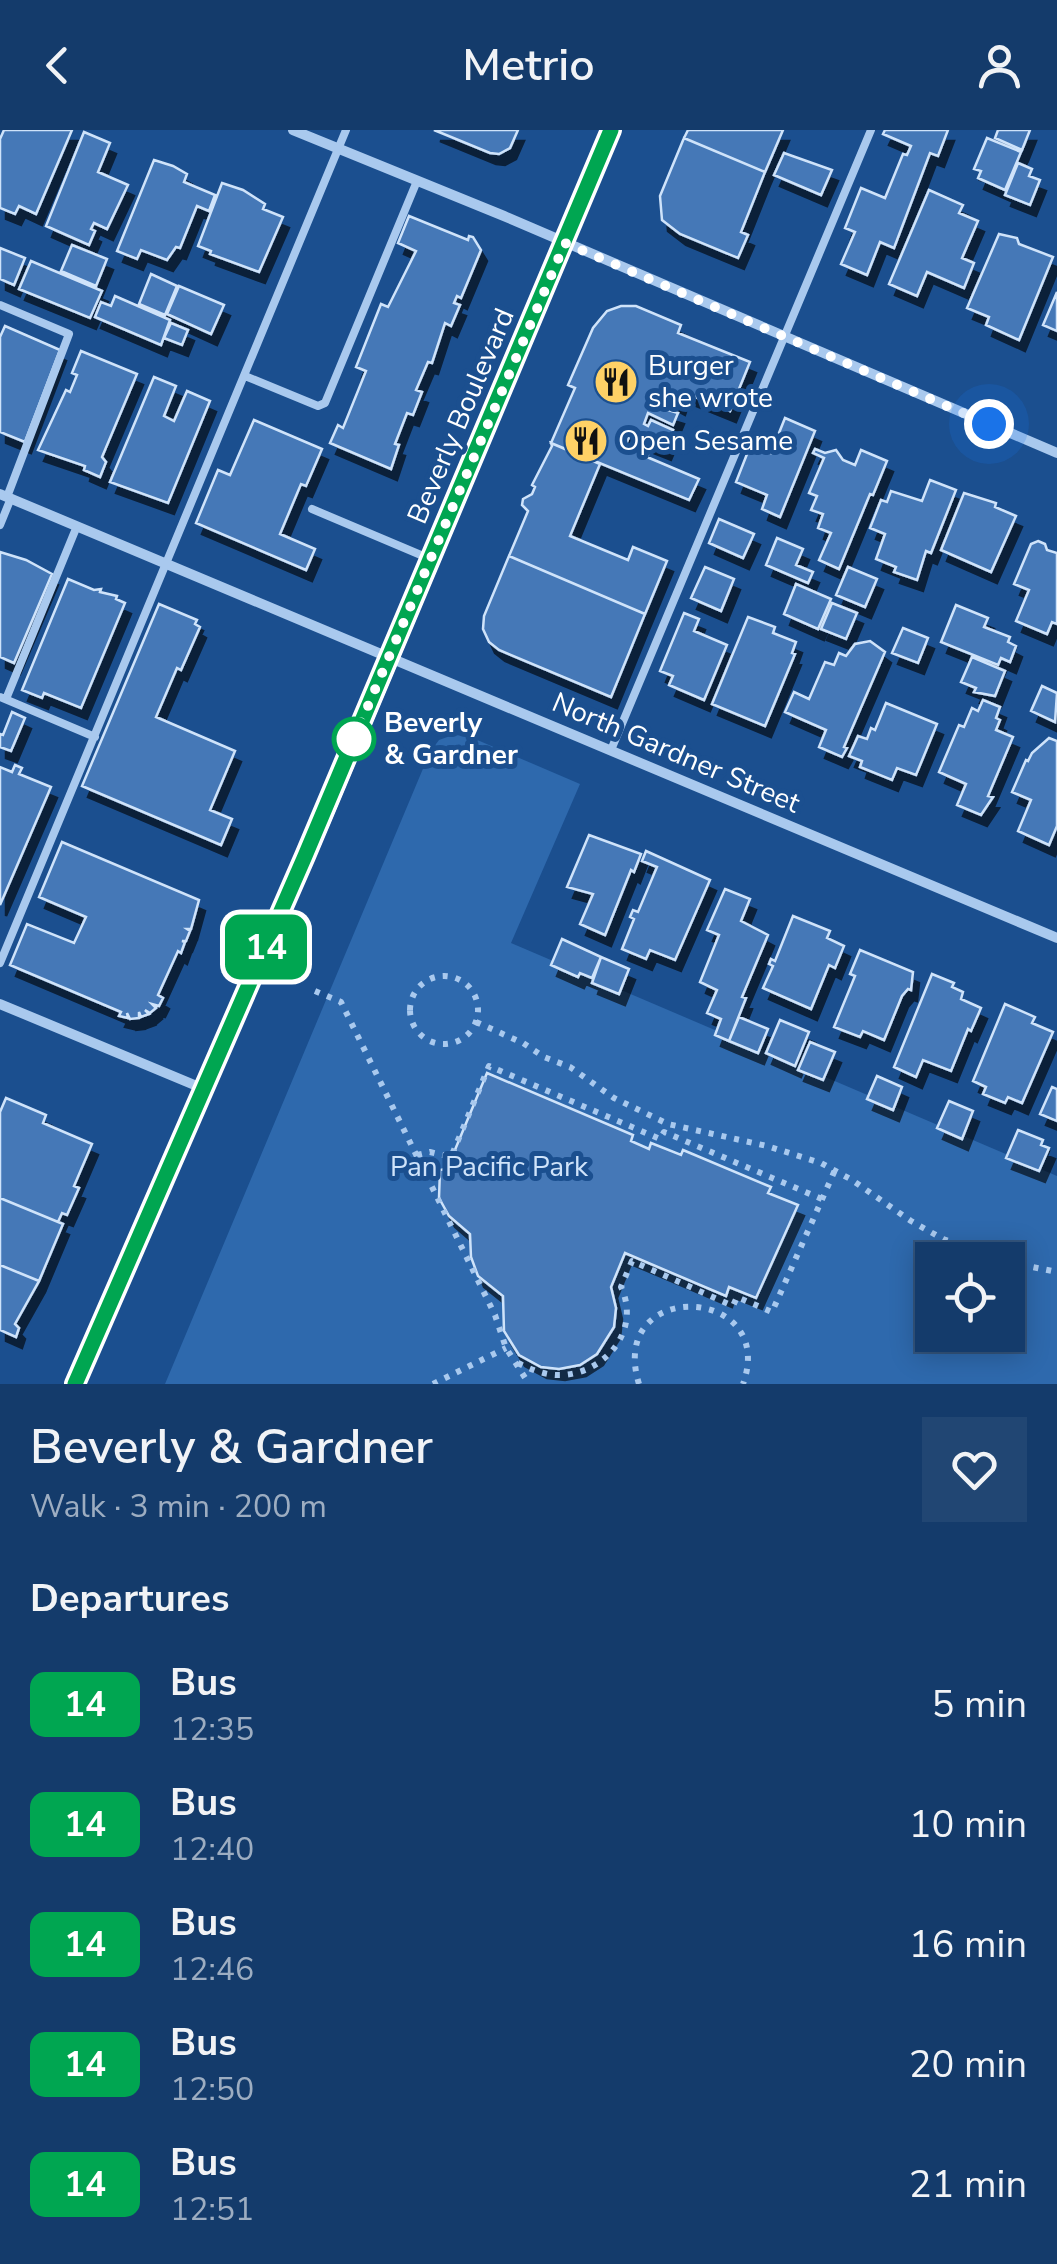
<!DOCTYPE html>
<meta charset="utf-8">
<style>
body{margin:0;font-family:"Nunito Sans",sans-serif;background:#214673;color:#f1f3f6;height:100vh;display:flex;flex-direction:column;font-size:38px;white-space:nowrap}
*{box-sizing:border-box;margin:0}
p{font-size:32px;color:#9dadc1}
.icon{flex:none;width:55px;height:55px;fill:none;stroke:currentColor;stroke-width:2;stroke-linecap:round;stroke-linejoin:round}
.map{position:relative;height:1254px;overflow:hidden}
.side{display:flex;flex-direction:column;background:#143b6b;flex:1}
.side>*{flex:none}
.badge{padding:0 20px;border-radius:15px;font-size:35px;line-height:65px}
.fabs{position:absolute;left:915px;top:1112px;display:grid;gap:20px}
.fabs a{display:grid;place-items:center;width:110px;height:110px;border-radius:0px;background:#143b6b;box-shadow:0 5px 25px #0003,0 0 0 2px #33557e;font-size:50px}
.you{position:absolute;width:50px;height:50px;margin:-25px;border:8px solid #fff;border-radius:50%;background:#1a73e8;box-shadow:0 0 0 15px #1a73e833}
.map>.badge{position:absolute;translate:-50% -50%;box-shadow:0 0 0 5px #fff}
h2{padding:0 30px;font-size:38px;line-height:90px}
.round{display:grid;place-items:center;flex:none;width:105px;height:105px;border-radius:0px;background:#214673}
.overview{display:flex;align-items:center;justify-content:space-between;height:170px;padding:0 30px}
h1{font-size:48px;font-weight:600;line-height:75px}
ul{padding:0;list-style:none}
li{display:flex;align-items:center;gap:30px;height:120px;padding:0 30px}
li div{flex:1}
li b{display:block;font-size:38px}
li em{font-style:normal}
li .badge{min-width:110px;font-weight:700;text-align:center}
header{display:flex;justify-content:space-between;align-items:center;height:130px;padding:0 30px;background:#143b6b;font-size:45px;font-weight:600}
.map>svg:first-child{display:block}
.green{fill:#2e69ad;fill-rule:evenodd}
.building{fill:#4478b7;stroke:#cfe3fa;stroke-width:2.5;filter:url(#shadow)}
.lines{fill:none;stroke-linecap:round;stroke-linejoin:round}
.path{stroke:#a9c9ee;stroke-width:6;stroke-dasharray:5 8;stroke-linecap:butt}
.service{stroke:#a9c9ee;stroke-width:8}
.minor{stroke:#a9c9ee;stroke-width:10}
.secondary{stroke:#d6e6fa;stroke-width:20}
.line-casing{stroke:#fff;stroke-width:22}
.line{stroke:#00a651;stroke-width:15}
.walk{stroke:#fff;stroke-width:10;stroke-dasharray:0 18}
.stop-dot{fill:#fff;stroke:#00a651;stroke-width:5}
.labels{text-anchor:middle;dominant-baseline:central;stroke-width:10;stroke-linejoin:round;paint-order:stroke}
.poi-label{font-size:28px;fill:#fff;stroke:#1b4f8f;text-anchor:start}
.street-label{font-size:28px;fill:#fff;stroke:#1b4f8f}
.stop-label{font-size:28px;font-weight:bold;fill:#fff;stroke:#1b4f8f;text-anchor:start}
.park-label{font-size:28px;fill:#cfe3fa;stroke:#1b4f8f}
</style>
<header><svg class="icon" aria-label="back" viewBox="0 0 24 24"><path d="M15 5l-7 7 7 7"/></svg>Metrio<svg class="icon" aria-label="person" viewBox="0 0 24 24"><circle cx="12" cy="8" r="4"/><path d="M4 21q1-7 8-7t8 7"/></svg></header>
<div class="map">
<svg width="1057" height="1254" viewBox="0 0 1057 1254">
<defs>
<filter id="shadow"><feDropShadow dx="6" dy="11" stdDeviation="0" flood-color="#0009"/></filter>
</defs>
<rect width="100%" height="100%" fill="#1b4f8f"/>
<!-- green -->
<path class="green" d="M453,605l15,1 112,48 -69,159 546,233v208h-892l265,-632 9,-12zM932,1130h76v75h-76z"/>
<!-- building -->
<path class="building" d="M4,0h68l-36,84 -17,-8 -4,8 -15,-6v-69z
M434,0h84l-8,18 -11,6 -9,-1z
M688,0h95l-18,42 -81,-34z
M885,0h63l-10,26 -8,-3 -36,95 -14,-6 -13,33 -26,-11 14,-32 -10,-4 16,-40 24,10 18,-44 4,1 4,-9 -28,-12z
M998,0h32l-8,20 -27,-12z
M84,2l26,11 -12,29 30,13 -21,44 -13,-6 -3,6 4,2 -6,14 -43,-19z
M684,8l81,34 -24,60 7,3 -10,23 -58,-24 -18,-14 -2,-24z
M987,8l34,14 -16,38 -27,-12 3,-7 -7,-2z
M784,23l48,17 -11,25 -47,-20z
M154,30l19,6 14,8 -3,8 31,13 -6,16 -12,-5 -17,42 -4,-1 -9,13 -26,-10 -4,9 -20,-8z
M1018,33l14,6 -3,7 11,4 -10,25 -25,-10z
M222,53l21,7 22,14 -2,5 20,8 -24,55 -49,-18 1,-3 -13,-5z
M929,60l34,15 -4,8 19,8 -16,37 12,5 -10,25 -37,-16 -10,24 -28,-12z
M409,86l59,24 1,-4 4,1 8,13 -20,48 -4,-2 -3,7 6,2 -9,21 -6,-3 -13,40 -4,-1 -12,28 6,2 -9,23 -6,-2 -12,31 4,1 -8,24 -61,-26 8,-18 5,3 23,-57 -10,-4 25,-63 7,3 28,-56 -18,-8z
M999,104l18,4 2,6 34,13 -34,83 -33,-15 3,-8 -22,-9z
M72,115l35,14 -11,27 -35,-15z
M0,118l25,10 -11,27 -14,-6z
M31,131l71,30 -12,27 -71,-29z
M151,144l26,12 -12,29 -26,-11z
M179,156l45,19 -13,29 -44,-20z
M1057,162v39l-14,-6z
M115,166l55,24 -9,25 -66,-28 6,-15 10,4z
M621,176h15l45,19 -3,8 72,29 -20,49 -47,-19 -4,12 -22,-12 -6,13 27,8 -5,12 -25,-12 -4,11 4,2 3,-6 22,10 -8,19 -35,-14 -4,9 23,9 -2,4 52,22 -10,21 -138,-57 24,-55 -7,-3 25,-57 14,-17z
M171,193l17,7 -6,15 -18,-7z
M5,196l55,24 -35,92 -25,-10v-95z
M81,221l56,23 -35,83 4,5 -6,15 -16,-7 1,-4 -47,-16 28,-60 4,2 7,-17 -5,-2z
M154,247l22,9 -12,30 10,5 13,-30 23,10 -42,102 -58,-21z
M785,288l30,13 -35,86 -18,-8 5,-14 -31,-13 13,-33 22,4z
M254,290l68,29 -16,37 -5,-2 -21,50 35,15 -9,21 -110,-47 22,-53 12,5z
M551,313l49,21 -30,72 58,24 5,-13 34,14 -22,53 -136,-58 19,-45 -6,-6 1,-6 9,-5 3,-7 -3,-2 20,-39z
M815,319l10,4 11,-3 7,10 12,5 6,-15 26,11 -14,34 -3,-1 -31,75 -20,-9 12,-27 -13,-5 5,-14 -12,-4 6,-14 -8,-3 15,-35 -11,-5z
M930,350l26,10 -25,63 -5,-2 -9,29 -23,-8 2,-5 -20,-8 9,-25 -15,-6 11,-28 6,2 4,-11 31,10z
M964,363l32,10 -1,4 21,9 -25,56 -50,-22z
M719,389l35,15 -11,24 -34,-15z
M777,408l26,11 -7,16 17,7 -5,11 -42,-18z
M1038,411l7,3 2,6 10,3v71l-5,-2 -5,12 -31,-13 13,-31 -15,-6 17,-40z
M0,422l26,8 26,14 -38,89 -14,-6z
M509,426l136,58 -34,83 -112,-47 -10,-8 -6,-13 1,-13z
M705,437l29,12 -13,32 -30,-13z
M848,437l29,12 -12,28 -29,-12z
M68,449l26,11 7,-1 -1,3 17,4 -1,3 9,4 -44,105 -37,-15 -2,5 -20,-8z
M796,454l35,15 -13,30 -34,-15z
M832,473l25,10 -11,26 -25,-10z
M159,474l38,16 -2,4 5,3 -19,43 -4,-2 -21,49 79,34 -25,59 22,9 -11,26 -139,-59z
M956,475l32,13 -4,9 26,10 -2,5 8,4 -6,16 -9,-4 -3,7 -57,-23z
M684,483l15,6 -5,12 33,14 -23,55 -35,-15 4,-9 -13,-5z
M748,487l27,10 -2,6 23,9 -4,11 3,1 -30,72 -53,-22z
M903,498l25,10 -10,25 -26,-10z
M870,511l15,11 -41,95 3,1 -5,9 -23,-10 7,-17 -41,-18 9,-20 15,7 16,-37 9,3 5,-12 7,3 9,-12z
M972,527l33,14 -10,25 -21,-4 2,-4 -15,-6z
M1042,556l15,7 -2,29 -24,-11z
M983,570l17,7 -4,11 4,2 -4,10 17,7 -25,59 5,1 -12,18 -24,-10 9,-21 -27,-12 20,-47 5,2 8,-19 6,3z
M886,573l51,21 -21,51 -19,-7 -5,12 -32,-13 2,-6 -13,-5 9,-20 9,3 4,-11 4,2z
M12,582l13,6 -14,33 -11,-4v-13l3,1z
M1049,608l8,3v85l-8,19 -31,-14 13,-31 -19,-8 14,-32 2,1 4,-8z
M15,635l7,3 -3,6 32,13 -51,118v-138l12,5z
M589,705l52,19 -7,18 -3,-2 -26,65 -25,-11 13,-30 -26,-7z
M62,712l137,58 -8,29h-4l3,2 -4,10h-4l3,1 -4,11 -3,-2 -20,44 5,3 -4,8 -7,-2 4,4 -6,5 -5,-3 4,4 -8,3 -2,-5v6l-9,1 -3,-6 1,5 -9,-2 2,-4 -111,-47 17,-41 47,19 12,-26 -47,-20z
M646,721l64,29 -35,80 -25,-10 -4,9 -24,-10 12,-30 -4,-2 3,-7 5,2 19,-45 -15,-6z
M725,759l25,10 -9,22 27,14 -26,62 4,1 -17,43 -14,-6 6,-16 -14,-6 10,-23 -17,-8 19,-47 -12,-5z
M793,786l37,15 -3,7 17,8 -9,22 -6,-3 -18,44 -48,-21 10,-22 -4,-2 2,-5 4,2z
M562,809l39,18 -9,21 -12,-5 -2,4 -27,-12z
M860,820l53,22 -2,18 -3,-1 -6,7 -18,44 -21,-9 -3,6 -26,-10 21,-51 -5,-2z
M601,827l28,12 -10,25 -27,-11z
M932,844l22,9 -2,4 11,5 -2,7 20,9 -10,23 -3,-2 -17,42 -28,-11 -7,17 -22,-10z
M1005,874l30,13 -3,6 21,9 -31,71 -14,-6 -3,6 -22,-9 3,-7 -13,-6z
M739,887l29,12 -10,24 -29,-12z
M780,890l29,12 -14,34 -29,-13z
M810,912l25,10 -12,28 -25,-10z
M487,943l146,62 -2,6 18,8 2,-6 30,12 2,-5 88,37 -3,6 30,12 -42,93 -27,-11 -3,9 -101,-43 -14,34 5,21 -2,19 -17,27 -17,11 -21,4 -18,-2 -22,-12 -15,-24 -1,-35 -25,-20 -7,-19 -1,-23 -21,-18 -10,-18 1,-28 11,-2 4,-10 -3,-1z
M877,946l25,11 -9,23 -26,-11z
M1052,957l5,2v32l-17,-7z
M6,968l40,17 -3,8 49,21 -18,42 5,2 -12,27 -5,-2 -4,9 -58,-24v-86z
M949,971l24,10 -11,28 -25,-11z
M1018,1000l25,10 -2,5 8,3 -10,23 -33,-13z
M0,1068l63,26 -24,57 -39,-16z
M0,1135l39,16 -24,43 4,4 -3,9 -16,-7z"/>
<g class="lines">
<!-- path -->
<path class="path" d="M410 880a34 34 0 1 1 68 0a34 34 0 1 1-68 0Z
M315,861l26,11 154,313 11,33 23,36
M476,892l47,21 21,14 26,10 44,31 54,26 99,22 54,17 31,17 59,41 32,18 56,21
M417,1025l13,-3 21,5 38,-91 171,73 4,-7 158,67
M1008,1132l49,10
M518,1233c14,7 29,13 45,12 44,-3 78,-46 58,-88l11,-26 101,45 4,-9 35,15 63,-142
M433,1254l73,-36
M639,1254c-33,-107 140,-99 104,0"/>
<!-- service -->
<path class="service" d="M0,175l69,29 -62,163
M245,246l73,30 7,-3 92,-222
M312,379l116,49
M0,395l11,-27
M0,567l95,40
M6,569l71,-173
M611,620l260,-620
M0,833l346,-833"/>
<!-- minor -->
<path class="minor" d="M293,0l211,86 553,237
M0,364l1057,444
M0,874l204,85"/>
<!-- secondary -->
<path class="secondary" d="M75,1254l245,-562 291,-692"/>
</g>
<g class="lines">
<defs>
<path id="line" d="M75,1254l230,-528 306,-726"/>
</defs>
<!-- line casing -->
<use href="#line" class="line-casing"/>
<!-- line -->
<use href="#line" class="line"/>
<!-- walk -->
<path class="walk" d="M354,609l211,-496 424,181"/>
</g>
<!-- icons -->
<defs>
<symbol id="restaurant-disc" viewBox="-11 -11 22 22"><circle r="9.5" fill="#ffd166" stroke="#1b4f8f"/><path d="M-5-6h1v4h1v-4h1v4h1v-4h1v5L-1.5 .5V6h-2V.5L-5-1ZM5-6V6H3V1.5H1.5Q1.5-4 5-6Z" fill="#111"/></symbol>
</defs>
<g fill-rule="evenodd">
<use href="#restaurant-disc" x="591" y="227" width="50" height="50"/>
<use href="#restaurant-disc" x="561" y="286" width="50" height="50"/>
</g>
<!-- markers -->
<circle class="stop-dot" cx="354" cy="609" r="20"/>
<g class="labels">
<!-- poi labels -->
<g class="poi-label">
<text x="648" y="236">Burger<tspan x="648" dy="32">she wrote</tspan></text>
<text x="618" y="311">Open Sesame</text>
</g>
<!-- street labels -->
<g class="street-label">
<text transform="translate(461 286) rotate(-67)">Beverly Boulevard</text>
<text transform="translate(676 623) rotate(23)">North Gardner Street</text>
</g>
<!-- stop labels -->
<g class="stop-label">
<text x="384" y="593">Beverly<tspan x="384" dy="32">&amp; Gardner</tspan></text>
</g>
<!-- park labels -->
<g class="park-label">
<text x="489" y="1037">Pan Pacific Park</text>
</g>
</g>
</svg>
<div class="fabs">
<a><svg class="icon" aria-label="locate" viewBox="0 0 24 24"><circle cx="12" cy="12" r="6"/><path d="M12 2v4M12 18v4M2 12h4M18 12h4"/></svg></a>
</div>
<div class="you" style="left:989px;top:294px"></div>
<b class="badge" style="left:266px;top:817px;background:#00a651;color:#fff">14</b>
</div>
<section class="side">
<div class="overview"><div><h1>Beverly &amp; Gardner</h1><p>Walk · 3 min · 200 m</p></div><a class="round"><svg class="icon" aria-label="heart" viewBox="0 0 24 24"><path d="M12 20l-8-8c-3-5 5-10 8-4 3-6 11-1 8 4z"/></svg></a></div>
<h2>Departures</h2>
<ul>
<li><span class="badge" style="background:#00a651;color:#fff">14</span><div><b>Bus</b><p>12:35</p></div><em>5 min</em></li>
<li><span class="badge" style="background:#00a651;color:#fff">14</span><div><b>Bus</b><p>12:40</p></div><em>10 min</em></li>
<li><span class="badge" style="background:#00a651;color:#fff">14</span><div><b>Bus</b><p>12:46</p></div><em>16 min</em></li>
<li><span class="badge" style="background:#00a651;color:#fff">14</span><div><b>Bus</b><p>12:50</p></div><em>20 min</em></li>
<li><span class="badge" style="background:#00a651;color:#fff">14</span><div><b>Bus</b><p>12:51</p></div><em>21 min</em></li>
</ul>
</section>
